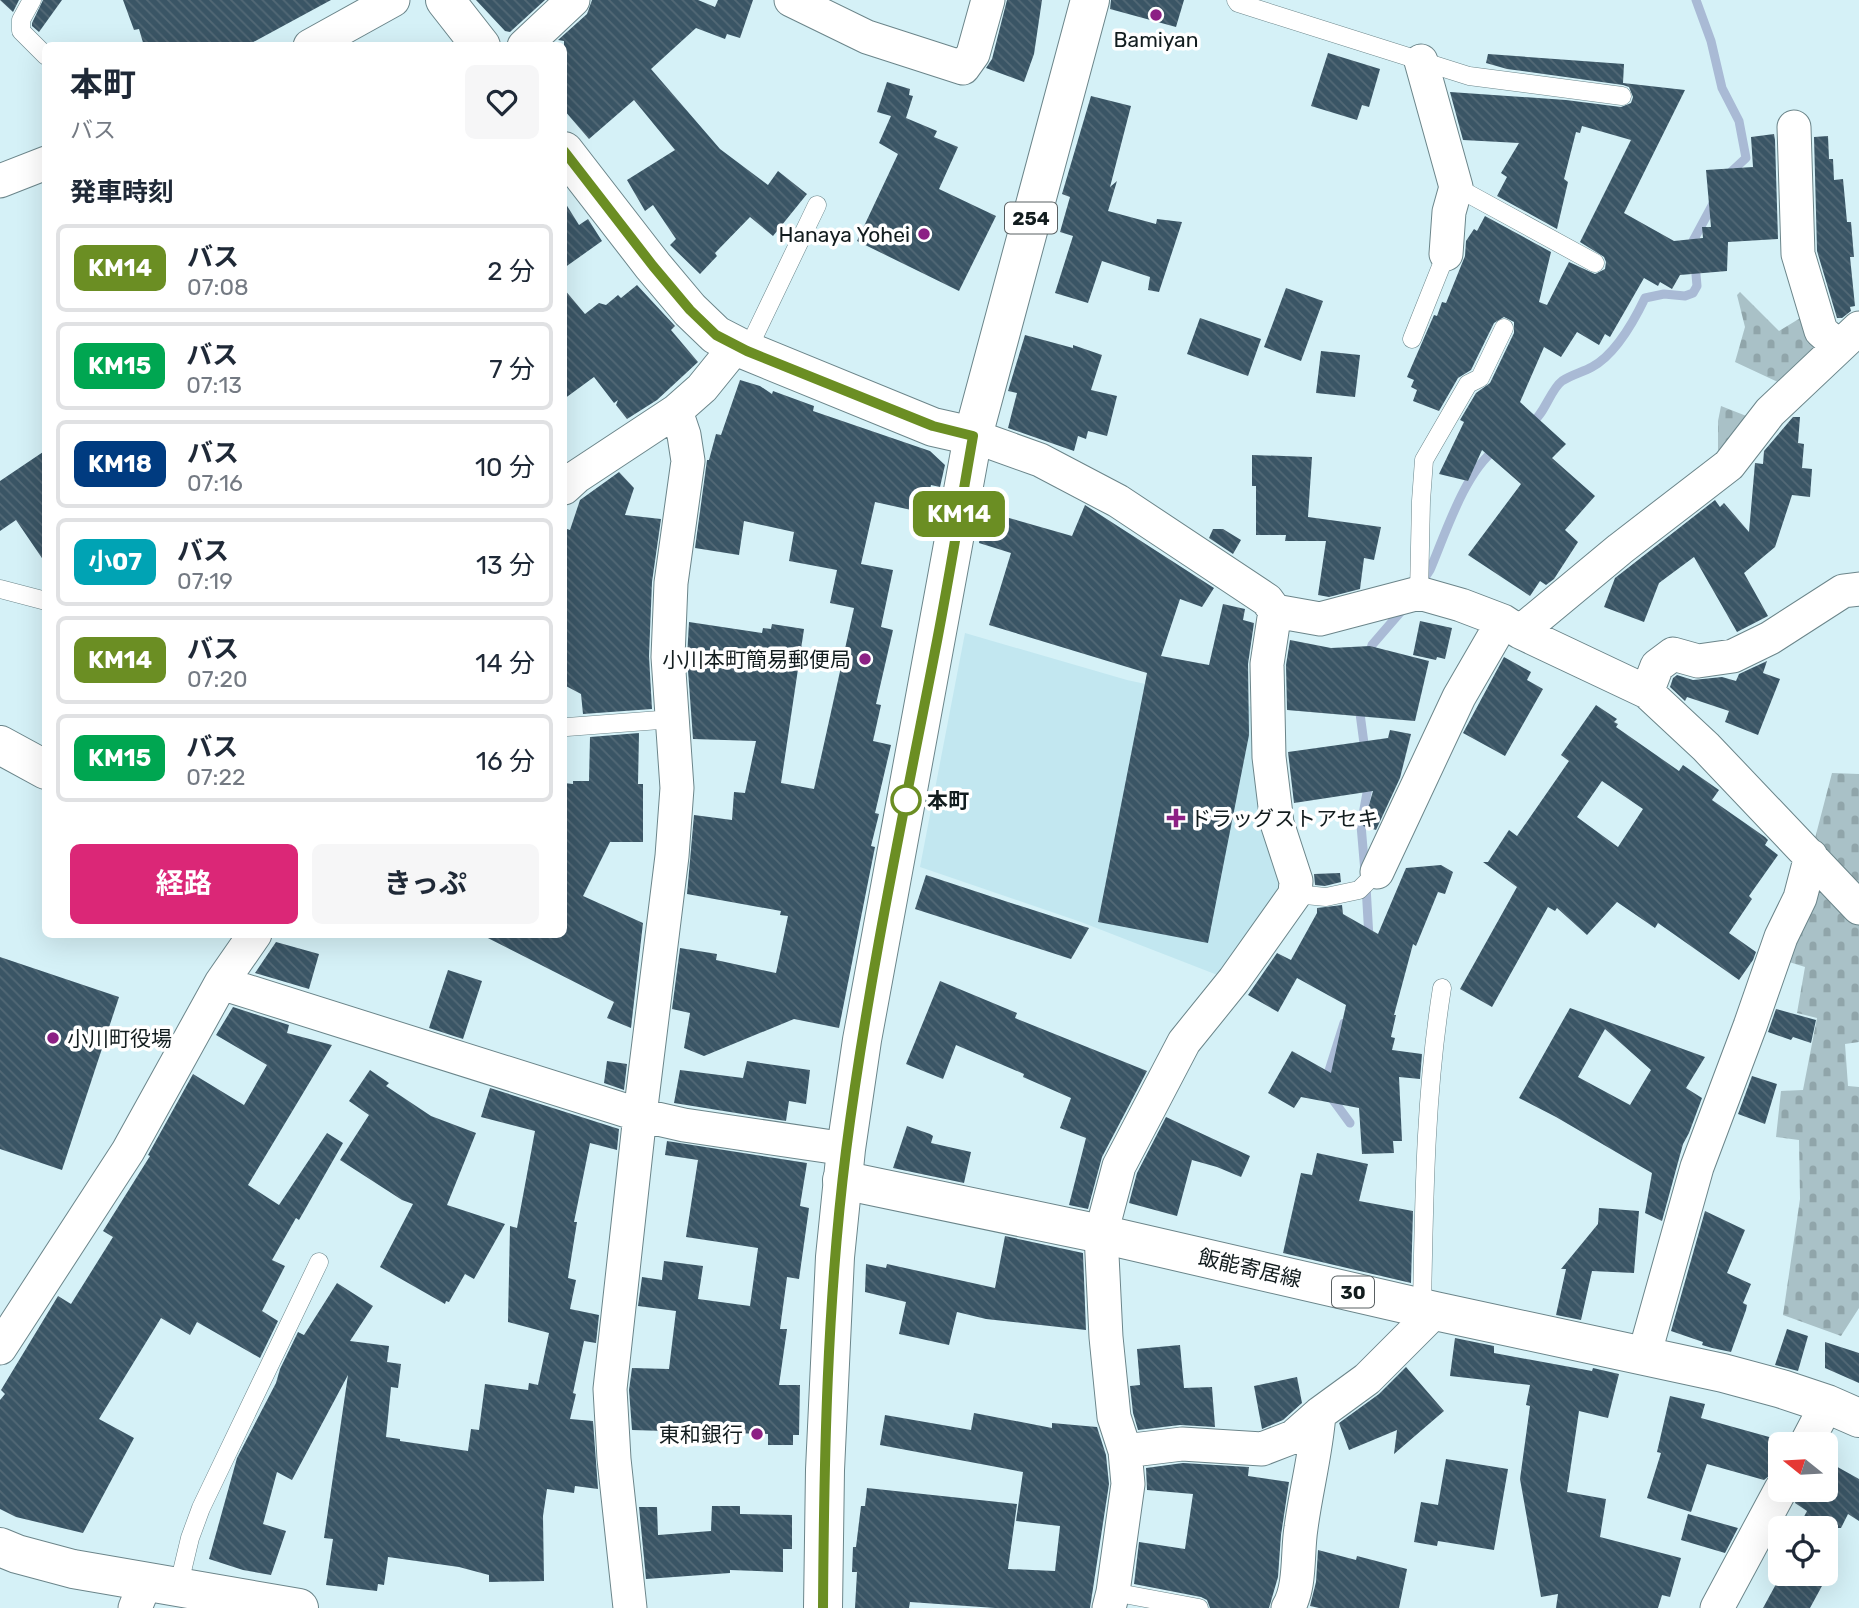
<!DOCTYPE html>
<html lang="ja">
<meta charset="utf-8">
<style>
body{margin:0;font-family:Rubik,"Noto Sans JP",sans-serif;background:#f6f6f7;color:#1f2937;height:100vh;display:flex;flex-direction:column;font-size:26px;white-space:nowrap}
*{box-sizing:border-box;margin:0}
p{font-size:23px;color:#747a83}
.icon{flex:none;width:38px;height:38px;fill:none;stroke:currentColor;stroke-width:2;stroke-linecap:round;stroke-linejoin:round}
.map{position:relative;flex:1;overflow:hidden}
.side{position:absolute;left:42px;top:42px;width:525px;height:896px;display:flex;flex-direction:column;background:#fff;border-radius:10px;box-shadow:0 7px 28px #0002}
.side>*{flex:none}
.badge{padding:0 14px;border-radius:10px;font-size:24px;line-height:46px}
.needle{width:46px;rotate:288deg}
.buttons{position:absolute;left:1768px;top:1432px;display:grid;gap:14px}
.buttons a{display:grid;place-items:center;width:70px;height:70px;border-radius:10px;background:#fff;box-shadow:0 7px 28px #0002;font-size:35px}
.map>.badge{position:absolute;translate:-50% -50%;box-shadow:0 0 0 4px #fff}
h2{padding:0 28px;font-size:26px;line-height:63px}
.round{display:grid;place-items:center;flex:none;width:74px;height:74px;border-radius:10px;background:#f6f6f7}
.summary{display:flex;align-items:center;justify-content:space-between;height:119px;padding:0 28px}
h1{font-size:33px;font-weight:700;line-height:52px}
.action{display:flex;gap:14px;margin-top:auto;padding:14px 28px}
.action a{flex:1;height:80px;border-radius:10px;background:#db2777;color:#fff;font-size:28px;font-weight:700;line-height:80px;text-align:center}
.action a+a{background:#f6f6f7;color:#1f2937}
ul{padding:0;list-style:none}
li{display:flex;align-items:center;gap:21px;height:88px;margin:0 14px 10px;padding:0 14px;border:4px solid #e0e1e3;border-radius:10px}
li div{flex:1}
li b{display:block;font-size:26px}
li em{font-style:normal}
li .badge{min-width:77px;font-weight:700;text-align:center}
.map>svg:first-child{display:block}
.built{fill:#c2e7f0}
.cemetery{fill:url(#cemetery-stones)}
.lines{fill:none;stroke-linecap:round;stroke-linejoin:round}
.stream{stroke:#a9bad5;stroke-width:9}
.building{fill:url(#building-back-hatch);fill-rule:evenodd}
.lane-casing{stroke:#6b858a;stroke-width:19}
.street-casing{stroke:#6b858a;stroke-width:35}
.secondary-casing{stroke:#6b858a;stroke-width:40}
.primary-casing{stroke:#6b858a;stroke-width:40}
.highway-casing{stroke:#6b858a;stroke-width:40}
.lane{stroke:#fff;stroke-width:18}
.street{stroke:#fff;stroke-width:33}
.secondary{stroke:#fff;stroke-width:38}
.primary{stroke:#fff;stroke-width:38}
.highway{stroke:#fff;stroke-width:38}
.line-casing{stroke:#fff;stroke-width:16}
.line{stroke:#6b8e23;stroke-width:10}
.poi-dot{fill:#8c2084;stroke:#fff;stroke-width:2.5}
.stop-dot{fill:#fff;stroke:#6b8e23;stroke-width:3.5}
.labels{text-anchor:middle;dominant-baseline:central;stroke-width:7;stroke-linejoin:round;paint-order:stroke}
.shield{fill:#fff;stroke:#596062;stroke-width:2}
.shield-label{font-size:19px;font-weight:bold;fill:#121c1e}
.poi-label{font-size:21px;fill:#121c1e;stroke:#fff;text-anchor:end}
.stop-label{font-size:21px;font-weight:bold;fill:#121c1e;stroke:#fff;text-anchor:start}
.street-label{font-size:21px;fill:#121c1e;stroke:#fff}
</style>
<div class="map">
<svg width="1859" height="1608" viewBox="0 0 1859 1608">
<defs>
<pattern id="cemetery-stones" width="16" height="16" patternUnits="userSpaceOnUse" patternTransform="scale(1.75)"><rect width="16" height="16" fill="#a9c1c7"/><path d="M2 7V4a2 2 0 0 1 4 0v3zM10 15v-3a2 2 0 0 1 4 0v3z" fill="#90a5aa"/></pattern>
<pattern id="building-back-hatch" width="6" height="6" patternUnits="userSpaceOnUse" patternTransform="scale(1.75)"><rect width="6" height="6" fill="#3a5565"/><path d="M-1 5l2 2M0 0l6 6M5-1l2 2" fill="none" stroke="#536976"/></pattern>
</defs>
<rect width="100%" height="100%" fill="#d5f1f7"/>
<!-- built -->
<path class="built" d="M965,633l162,47 130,28 26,162 -4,24 -59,82 -139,-54 -161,-55z"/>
<!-- cemetery -->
<path class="cemetery" d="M1740,292l39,39 23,-14 19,31 -37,37 -49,-23 10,-35 -8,-32z
M1721,406l33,13 -36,41v-39z
M1832,773l27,1v124l-46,-52z
M1820,888l39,32v122l-14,2 3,42 11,1v221l-18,28 -58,-21 17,-116 -1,-59 -23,-3 5,-46 22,-1 14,-72 -20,-5 8,-46 -19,-6z"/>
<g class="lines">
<!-- stream -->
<path class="stream" d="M1696,0l15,41 11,47 17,33 7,37 -14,13 -4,7
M1694,249l-1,-8 21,-39
M1530,425c15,-11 20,-35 32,-44 9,-6 21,-9 30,-14 24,-13 42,-46 53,-69l19,-4 21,2 8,-3 4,-7 -2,-23
M1422,582l8,-12c15,-35 35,-99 66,-121
M1368,658l4,-13 32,-37
M1359,706l6,45
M1365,872l-4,-47 8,-43
M1366,886l3,52
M1326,1080l18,-57
M1328,1093l22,30"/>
</g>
<!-- building -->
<path class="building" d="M0,0h19l-6,12z
M43,0h19l-23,32 -7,-6v-3z
M123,0h208l-85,46h-102l-5,-17 -5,1z
M476,0h69l-35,32 -5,-1z
M592,0h106l17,7 3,-7h35l-13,38 -13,-4 -2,5 -29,-11 -45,41 69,80 48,36 10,-14 29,23 -34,42 -23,-19 -35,36 2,3 -17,18 -30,-29 6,-6 -23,-34 -8,6 -18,-31 48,-30 -41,-50 -45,39 -25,-29v-69l-6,-1 29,-26z
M1007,0h35l-8,54 -10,28 -38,-14 6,-9z
M1111,0h73l-8,27 -66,-18z
M1328,53l52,16 -11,38 -7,-2 -5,15 -46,-14z
M1488,54l136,10 -1,19 62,7 -61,123 50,28 29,-3 -1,-11h9l-5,-57 47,-3 -2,-30 23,-3 1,6 3,99 -50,3 -1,29 -47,4 -8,14 -12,-7 -2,4 -14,-8 -34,59 -5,-3 -6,11 -22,-13 -16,25 -17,-10 -24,55 46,42 -14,14 43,38 -30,34 13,12 -24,37 -8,6 -6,-4 -10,15 -62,-41 53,-71 -39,-34 -14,31 -29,-7 25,-52 -4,-2 16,-27 14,-10 24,-50v-11l-10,-5 -10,6 -23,47 -13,8 -19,33 -26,-10 4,-11 -6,-3 3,-7 -7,-3 27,-62 3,1 5,-14 4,1 19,-47 1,-15 8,-12 3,2 8,-15 66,36 -12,50 8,3 22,-43 26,12 10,-5 1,-7 -2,-5 -24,-15 51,-102 -49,-14 -2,7 -4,-1 -12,47 4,3 -11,47 -60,-33 10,-19 -6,-4 18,-30 -56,-3 -13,-48 116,8 55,7 10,-4 2,-6 -4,-10 -6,-2 -116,-16 -21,-6z
M887,82l23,7 -1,6 4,1 -7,22 31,13 -3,6 24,10 -19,42 57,27 -37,75 -102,-50 41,-87 -19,-11 12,-27 -14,-4z
M1091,96l40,10 -21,81 7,-6 -9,30 48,13 1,-5 25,3 -23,70 -11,-2 2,-13 -48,-16 -14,42 -33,-10 18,-57 -13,-4 10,-35 -8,-3z
M1828,136l1,23h4l1,21 9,-1 4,43h4l3,35h-4l5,49 -5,1 1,4 -9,7h-5l-20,-67 -3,-114z
M564,201l15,24 9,-6 14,22 -38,27z
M637,285l38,41 -4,4 27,32 -41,38 -30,19 -11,-14 2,-5 -4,3 -20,-26 -30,22v-110l21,25 14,-11 7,2 12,-10 3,3z
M1286,288l37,13 -22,60 -37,-14z
M1200,318l61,21 -13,37 -61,-22z
M1025,335l48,13v-3l29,10 -11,35 26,6 -10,40 -19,-5 -2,8 -8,-3 -4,15 -66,-23 9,-35 -9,-2z
M1321,351l39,4 -5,42 -39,-4z
M740,380l20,6 12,8 1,-3 41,15 -1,5 117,40 15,14 -5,22 -9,-2 -6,28 -50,-11 -14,62 32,6 -12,57 12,3 -17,74 5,1 -8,36 18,4 -16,68 4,1 -8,32 4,1 -36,181 -45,-9 -90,37 -20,-8 6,-35 -18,-4 8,-61 37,6 -1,6 60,13 12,-57 -8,-1 1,-4 -94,-17 7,-79 38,5 2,-28 11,1 11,-52 -63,-2 -6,-82 2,-35 73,11 1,-5 8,1 1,-5 32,5 -23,154 33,6 40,-181 -24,-5 7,-33 -48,-9 5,-29 -50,-11 -5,34 -44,-7 12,-88h2l7,-26 5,1z
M1793,417h7l-2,26 6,1 -2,24 10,1 -2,28 -18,-2 -17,52 -31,26 24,43 -31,16 -43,-75 -35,26 -15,39 -40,-15 11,-29 100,-78 5,7 4,-4 25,29 6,-69 8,1 1,-13z
M46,450v114l-30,-44 -16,11v-50z
M1252,455l60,2 -4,60 73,10 -7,33 -10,-2 -4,31 -31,8 -11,-2 8,-54h-41l1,-6h-30v-49h-4z
M619,472l15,16 -9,27 36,4 -9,63 -3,74 3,53 -69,5 -2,-20 -17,-9v-157l6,2 10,-30z
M1085,505l129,83 -12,19 -22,-8 -19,57 48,9 14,-61 22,5 -2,11 11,3 -6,41 1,71 -41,208 -110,-21 49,-249 -158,-48 22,-72 -32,-10 5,-30 11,3v-2l77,22z
M1213,529h10l18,11 -8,14 -24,-16z
M1420,621l32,7 -7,31 -8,-2 -1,3 -23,-5z
M1290,640l41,8 39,-2 59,15 -14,60 -128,-11 -1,-45z
M1504,657l27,15 -4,8 16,9 -38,67 -42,-23z
M1767,661l-4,12 17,6 -22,56 -33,-13 4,-11 -42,-14 -2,4 -15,-14 3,-9 4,-3 16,5 29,-3 14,4 3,-7z
M1596,705l21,14 -3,3 4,2 -2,3 63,44 4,-6 36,25 -7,10 53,37 3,3 -3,5 13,10 -29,41 3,3 -23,34 27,19 -3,8 -14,20 -81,-57 -3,5 -38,-26 -30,33 -30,-27 -2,3 -7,-4 -56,100 -32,-18 57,-102 -34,-25h5l21,-32 8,6 52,-75 -8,-6zM1602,781l41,28 -25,38 -41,-30z
M1390,730l21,4 -11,44 -24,52 -13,-4 10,-35 -79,12 -6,-51 100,-14z
M639,733l-1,51h5v58h-33l-27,54 60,27 -12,105 -24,-10 7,-16 -134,-68h84v-151l9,1v-3h16l1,-44z
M1441,865l12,7 -8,22 -7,-2 -22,54 -3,-2 -19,71h2l-5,22 4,1 -3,12 30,4 -2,25 -21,-2 3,64h-9l1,12 -32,1 -3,-46 -58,-11 -7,11 -26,-15 24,-42 39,22 15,-68 -49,-27 -19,34 -30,-17 29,-42 14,7 26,-47v-5l25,-3 1,9 35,20 28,-66z
M1340,873l1,9 -16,4 -10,-1 -1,-11z
M926,875l85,28 78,25 -18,31 -156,-50z
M276,942l43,12 -10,35 -54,-16z
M0,957l119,40 -57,173 -62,-21z
M448,970l34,11 -19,58 -34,-11z
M940,981l77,32 -2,5 132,53 -45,86 -14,52 -19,-4 17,-67 -26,-10 11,-30 -48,-21 1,-3 -68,-29 -13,34 -37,-15z
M233,1007l56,18 -2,8 45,12 -84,140 31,20 48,-72 16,10 -44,77 -3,-2 -24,42 13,6 -23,45 16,10 -18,37 -63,-36 -7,13 -29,-17 -62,101 35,19 -51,95 -67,-16 -16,-8v-109l5,-6 -4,-4 57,-94 13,8 42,-67 -10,-6 47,-75 -2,-1 45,-81 51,31 23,-40 -51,-30z
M1570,1008l135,49 -19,31 16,10 -13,35 -6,11 -21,77 -17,-8 7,-40 -96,-56 -37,-19zM1605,1029l46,41 -21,35 -52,-28z
M1776,1009l40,11 -5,23 -18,-6 -2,3 -23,-8z
M607,1061l20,3 -3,26 -20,-7z
M747,1061l63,9 -4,34 -17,-3 -3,20 -112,-18 6,-33 63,8z
M370,1070l19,13 -3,3 45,30 45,17 -29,72 58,19 -31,55 -9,-5 -16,28 -3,-1 -1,3 -65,-37 33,-63 -11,-4 -62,-40 29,-45 -20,-14z
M1752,1076l25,8 -12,40 -27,-10z
M490,1088l129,41 -2,21 -27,-7 -16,79h3l-9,56 8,2 -6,29 29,6 -3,28 -12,-2 -11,52 3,1 -6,25 23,2 5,68 -23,-3 -1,7 -27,-4 -4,27 1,65 -55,1v-7l-30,-8 -71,-10 -4,28 -6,-1 -1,7 -51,-6 7,-46 -9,-1 24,-163 -56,105 -15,-8 -14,52 23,7 -15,44 -28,-5 -34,-11 28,-101 39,-75 4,-14 18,-37 6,3 33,-52 36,23 -23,35 39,5 -2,16 14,2 -3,24 -7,-1 -5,50 14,2v2l68,10 3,-22 8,1 6,-46 43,6 1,-7 9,2 11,-52 -41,-11 2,-96 7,2 18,-97 -54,-14z
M1166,1117l84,39 -9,21 -24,-10 -25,-7 -15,56 -48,-13 8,-30z
M907,1126l23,8 3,2 -2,7 40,9 -7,31 -71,-15z
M667,1141l140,22 -7,43 9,2 -10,71 -12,-2 -7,52h7l-8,56h21l-1,50h-6v10h-25v-11l-136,-4 -3,-40 3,-22 37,1 7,-58 -38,-5 4,-29 20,3 2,-19 39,5 -5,33 52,7 8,-58 -72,-11 12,-77 -33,-5z
M1317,1153l51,11 -9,37 54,10 -2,72 -128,-30 18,-80 11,2z
M1599,1208l40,3 -5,62 -42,-2 -11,49 -25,-5 10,-46h-5l37,-45z
M1705,1211l40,19 -18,43 24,11 -8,19 4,2 -1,5 -15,42 -19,-4 -10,-3 1,-3 -32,-11z
M1005,1236l78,17 3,77 -100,-11 -29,-7 -8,33 -50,-11 7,-32 -41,-10 1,-28 20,4 1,-4 108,24z
M1787,1329l21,7 -10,35 -23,-6z
M1455,1338l39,8v7l98,18 1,-3 26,6 -11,44 -29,-7 -12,81 39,7 -6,38 81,21 -11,39 -8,-2 -4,13h-102l2,-14 -17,3 -21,-118 10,-73 -4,-1 4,-20 -80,-9z
M1825,1342l34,11v30l-34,-15z
M1180,1345l4,43 28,-1 3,40 -35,-2 -42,5 -5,-17 -3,-27 10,-1 -3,-36z
M1406,1367l38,44 -50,43 3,-24 -48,20 -10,-27 40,-29z
M1297,1377l5,26 -19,17 -21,9 -8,-43z
M1670,1396l35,8 -4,14 79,22 -6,19 4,2 -3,10 -11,9 -57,-16 -16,48 -44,-14 14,-45 -4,-1z
M974,1413l78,15v-5l45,4 9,28 3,29 -19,124h-95l-85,-6 -1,6h-54l2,-36h-5l1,-25h3l5,-41h4l2,-18 150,16 -9,65 47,2 5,-45 -44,-5 7,-49 -143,-27 5,-30 86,15z
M1446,1459l62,10 -14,81 -56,-9 -1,5 -23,-4 7,-40 17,3z
M1825,1460l34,19v42l-11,-7 -7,14h-43l9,-17 -12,-8 5,-14h25z
M1183,1463l66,4 -1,9 41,6 -8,53 -3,42 -9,31h-59l-3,-8 -6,-3 -67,-13 5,-42 46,7 8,-55 -46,-4 -1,-22z
M712,1506h28v8l52,1v34h-9v23l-53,-2v3l-84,6 -7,-72h18l1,28 53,-4z
M1688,1514l50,14 -13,25 -44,-13z
M1318,1550l38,10 1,-4 50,13 -8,39h-80l-9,-2 6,-24z
M1782,1573h47l-19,35h-47z"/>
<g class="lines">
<defs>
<path id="lane" d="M32,0l-11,20v11l25,25
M1236,0l2,3 231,73 153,20
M1456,187l139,76
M1412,339l34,-85
M747,351l70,-146
M0,589l46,12
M1419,593l2,-92 3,-41 44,-76 12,-6 24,-50
M567,727l106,-8
M1295,894l31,3 33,-7 18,-18
M1422,1308c2,-108 3,-214 20,-320
M178,1588l12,-50 11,-30 118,-246
M1113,1592l86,16"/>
<path id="street" d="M791,0l76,37 96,31 10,-14 15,-54
M310,46l83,-46
M524,46l49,-46
M1421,61l35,126 -7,25 -3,42
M1794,127l4,127 23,77 17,15
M0,181l46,-18
M973,436l67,24 78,41 149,99 8,11 45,8 99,-26 42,12 42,16 17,11 127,60 59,55 153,161
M564,488l12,-11 100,-66 26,-23 34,-42
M1520,632l100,-83 109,-84 41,-53 89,-84
M1647,692l10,-26 16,-12 25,7 35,-5 37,-18 73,-47 16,-2
M1377,872l82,-175 44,-76
M221,983l419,132 44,10 162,24
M0,1348l128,-197 93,-168 34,-49
M1644,1356l53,-189 53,-141 31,-89 19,-39 11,-42
M1806,1444l21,-40
M1125,1451l57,-7 80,5 31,-12 26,-23 48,-35 68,-68
M135,1608l11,-27
M630,1608l-16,-149 -4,-70 30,-274 32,-259 5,-68 -9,-131 3,-74 17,-122 -4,-26 -8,-24
M1109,1608l4,-16 15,-108 -3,-33 -11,-34 -8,-80 -5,-103 18,-68 65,-124 50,-62 61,-86 1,-13 -19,-58 -8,-66 -2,-93 8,-53
M1288,1608c13,-21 9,-56 13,-80 5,-38 15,-75 18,-114
M1717,1608l64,-119"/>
<path id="secondary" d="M445,0l36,46
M564,151l89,115 37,44 26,25 31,16 186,76 40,9
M0,745l46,25
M0,1547l17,7 56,15 226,39"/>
<path id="primary" d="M842,1180l259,54 334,77 288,62 59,16 45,15 32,14"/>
<path id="highway" d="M823,1608l2,-138 10,-213 11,-108 16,-109 111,-604 117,-436"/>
</defs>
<!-- lane casing -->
<use href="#lane" class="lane-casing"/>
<!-- street casing -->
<use href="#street" class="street-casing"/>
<!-- secondary casing -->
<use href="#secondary" class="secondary-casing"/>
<!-- primary casing -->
<use href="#primary" class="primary-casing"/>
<!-- highway casing -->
<use href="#highway" class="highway-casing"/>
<!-- lane -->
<use href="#lane" class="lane"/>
<!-- street -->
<use href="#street" class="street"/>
<!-- secondary -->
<use href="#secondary" class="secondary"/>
<!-- primary -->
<use href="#primary" class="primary"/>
<!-- highway -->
<use href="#highway" class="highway"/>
</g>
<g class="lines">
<defs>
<path id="line" d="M564,151l89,115 37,44 26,25 31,16 186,75 40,10c-12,69 -23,137 -36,205 -33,170 -69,339 -91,510 -19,151 -22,305 -23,457"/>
</defs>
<!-- line casing -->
<use href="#line" class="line-casing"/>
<!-- line -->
<use href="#line" class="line"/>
</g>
<!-- markers -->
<g class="poi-dot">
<circle cx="1156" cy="15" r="7"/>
<circle cx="924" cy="234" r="7"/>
<circle cx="865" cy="659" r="7"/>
<path d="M1172.5 807.5h7v7h7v7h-7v7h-7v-7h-7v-7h7z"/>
<circle cx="53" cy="1038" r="7"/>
<circle cx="757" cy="1434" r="7"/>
</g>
<circle class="stop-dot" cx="906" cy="800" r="14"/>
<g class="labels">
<!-- shield labels -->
<g class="shield">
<rect x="1005" y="202.5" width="52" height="31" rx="5"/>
<rect x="1332" y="1276.5" width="42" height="31" rx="5"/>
</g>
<g class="shield-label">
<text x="1031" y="218">254</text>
<text x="1353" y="1292">30</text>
</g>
<!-- poi labels -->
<g class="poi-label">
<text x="1156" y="39" text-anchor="middle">Bamiyan</text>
<text x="910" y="234">Hanaya Yohei</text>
<text x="851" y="659">小川本町簡易郵便局</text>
<text x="1190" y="818" text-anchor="start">ドラッグストアセキ</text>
<text x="67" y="1038" text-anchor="start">小川町役場</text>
<text x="743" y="1434">東和銀行</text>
</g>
<!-- stop labels -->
<g class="stop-label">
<text x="927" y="800">本町</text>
</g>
<!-- street labels -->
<g class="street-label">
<text transform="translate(1250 1268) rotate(13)">飯能寄居線</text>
</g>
</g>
</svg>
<div class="buttons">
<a><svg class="needle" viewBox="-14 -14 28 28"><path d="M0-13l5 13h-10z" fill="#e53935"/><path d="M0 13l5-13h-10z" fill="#747a83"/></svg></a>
<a><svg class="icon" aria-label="locate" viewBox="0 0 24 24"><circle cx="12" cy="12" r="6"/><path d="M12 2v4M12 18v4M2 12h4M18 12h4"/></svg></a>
</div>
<b class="badge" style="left:959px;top:514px;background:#6b8e23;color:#fff">KM14</b>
<section class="side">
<div class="summary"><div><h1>本町</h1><p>バス</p></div><a class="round"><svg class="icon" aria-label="heart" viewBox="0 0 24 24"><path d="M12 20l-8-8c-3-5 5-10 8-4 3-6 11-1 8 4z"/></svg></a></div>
<h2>発車時刻</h2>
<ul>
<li><span class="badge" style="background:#6b8e23;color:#fff">KM14</span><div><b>バス</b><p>07:08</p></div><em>2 分</em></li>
<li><span class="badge" style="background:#00a651;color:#fff">KM15</span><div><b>バス</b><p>07:13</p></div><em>7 分</em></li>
<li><span class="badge" style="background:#003b80;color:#fff">KM18</span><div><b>バス</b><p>07:16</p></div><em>10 分</em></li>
<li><span class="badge" style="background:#00a3b4;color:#fff">小07</span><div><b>バス</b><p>07:19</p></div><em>13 分</em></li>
<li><span class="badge" style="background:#6b8e23;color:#fff">KM14</span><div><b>バス</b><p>07:20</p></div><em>14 分</em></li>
<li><span class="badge" style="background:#00a651;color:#fff">KM15</span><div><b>バス</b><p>07:22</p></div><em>16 分</em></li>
</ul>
<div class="action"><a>経路</a><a>きっぷ</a></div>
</section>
</div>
